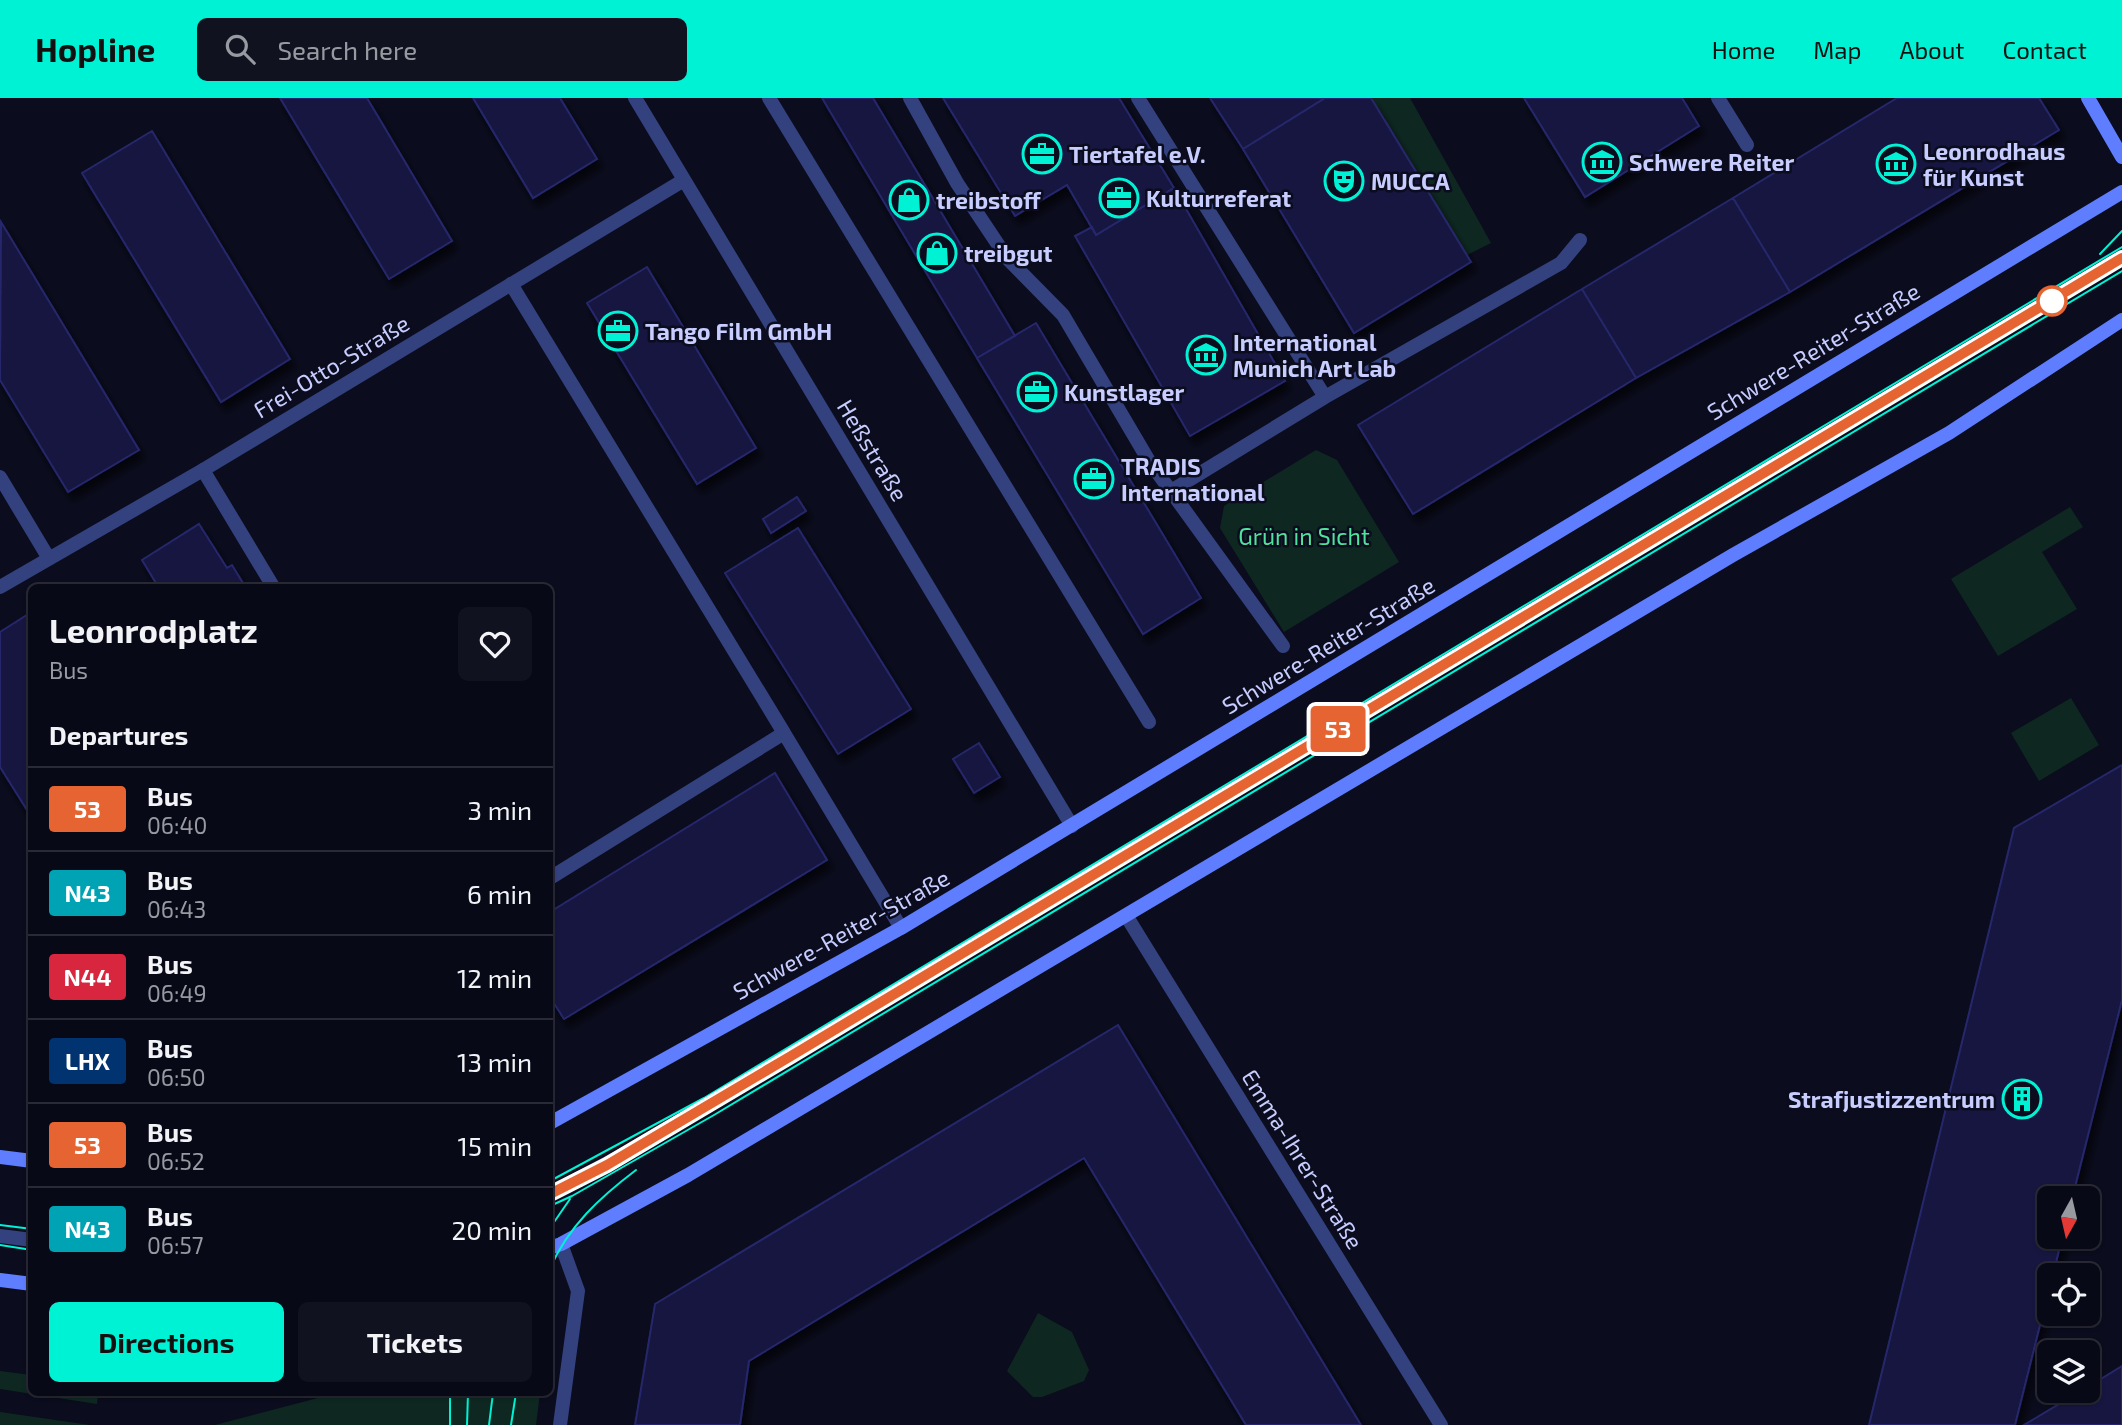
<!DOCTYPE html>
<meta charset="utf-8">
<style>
body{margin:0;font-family:"Exo 2",sans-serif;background:#11121f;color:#f1f3f6;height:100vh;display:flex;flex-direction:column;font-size:26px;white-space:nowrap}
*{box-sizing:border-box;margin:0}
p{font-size:23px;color:#989aa1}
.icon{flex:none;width:38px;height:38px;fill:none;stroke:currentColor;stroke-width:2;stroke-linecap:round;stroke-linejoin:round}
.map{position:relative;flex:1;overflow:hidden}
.drawer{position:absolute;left:28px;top:486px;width:525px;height:812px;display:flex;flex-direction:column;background:#080916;border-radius:10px;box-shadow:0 2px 5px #0004,0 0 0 2px #292a35}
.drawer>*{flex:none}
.badge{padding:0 14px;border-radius:5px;font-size:24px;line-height:46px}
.needle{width:46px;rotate:188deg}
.fabs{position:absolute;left:2037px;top:1088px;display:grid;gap:14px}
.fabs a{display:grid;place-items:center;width:63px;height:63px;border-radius:10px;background:#080916;box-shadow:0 2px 5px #0004,0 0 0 2px #292a35;font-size:35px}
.map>.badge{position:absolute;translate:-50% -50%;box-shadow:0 0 0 4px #fff}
h2{padding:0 21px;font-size:26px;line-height:63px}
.round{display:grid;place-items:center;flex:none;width:74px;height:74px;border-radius:10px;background:#11121f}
.summary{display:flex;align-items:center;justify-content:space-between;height:119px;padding:0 21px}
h1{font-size:33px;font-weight:700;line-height:52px}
.action{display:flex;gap:14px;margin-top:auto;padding:14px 21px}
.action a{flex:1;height:80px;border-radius:10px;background:#00f2d5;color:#111;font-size:28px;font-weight:700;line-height:80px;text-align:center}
.action a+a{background:#11121f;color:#f1f3f6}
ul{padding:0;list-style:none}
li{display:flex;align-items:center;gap:21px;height:84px;padding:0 21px;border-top:2px solid #292a35}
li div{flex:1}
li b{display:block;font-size:26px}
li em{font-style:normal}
li .badge{min-width:77px;font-weight:700;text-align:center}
header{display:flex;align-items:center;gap:42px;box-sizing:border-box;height:98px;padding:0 35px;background:#00f2d5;color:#111}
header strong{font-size:33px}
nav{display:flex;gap:38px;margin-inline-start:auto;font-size:24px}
.search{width:490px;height:63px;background:#11121f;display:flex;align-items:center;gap:18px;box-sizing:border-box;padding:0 24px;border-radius:10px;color:#989aa1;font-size:26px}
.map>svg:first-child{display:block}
.green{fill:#0e2821}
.building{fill:#16173f;stroke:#27286c;stroke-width:2;filter:url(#shadow)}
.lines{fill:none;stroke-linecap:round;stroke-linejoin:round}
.lane{stroke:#33417f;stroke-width:14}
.street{stroke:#33417f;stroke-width:14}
.secondary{stroke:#5e7dff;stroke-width:14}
.tram{stroke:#00f2d5;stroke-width:2}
.line-casing{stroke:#fff;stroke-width:16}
.line{stroke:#e66432;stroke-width:10}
.stop-dot{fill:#fff;stroke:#e66432;stroke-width:3.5}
.labels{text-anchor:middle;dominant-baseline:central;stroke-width:5;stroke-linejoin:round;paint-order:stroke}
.poi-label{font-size:23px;font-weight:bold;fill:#c7cdff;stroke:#0b0c1d;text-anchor:start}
.street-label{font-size:23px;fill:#c7cdff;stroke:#0b0c1d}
.park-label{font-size:23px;fill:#4fe39e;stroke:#0b0c1d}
</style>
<header>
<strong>Hopline</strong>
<div class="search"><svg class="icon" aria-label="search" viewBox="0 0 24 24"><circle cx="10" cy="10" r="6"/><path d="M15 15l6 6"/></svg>Search here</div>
<nav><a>Home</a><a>Map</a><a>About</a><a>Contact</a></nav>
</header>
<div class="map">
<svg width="2122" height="1327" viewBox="0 0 2122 1327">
<defs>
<filter id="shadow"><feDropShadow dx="4.5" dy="8" stdDeviation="3.5" flood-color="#0009"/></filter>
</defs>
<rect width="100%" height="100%" fill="#0b0c1d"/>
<!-- green -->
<path class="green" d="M1371,0h39l81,145 -24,12z
M1316,352l21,10 62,102 -115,70 -64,-104 4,-22z
M2070,409l13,20 -41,25 35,57 -79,47 -47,-77z
M2071,600l28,47 -60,36 -28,-48z
M1038,1215l34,19 17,38 -5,11 -42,16h-9l-26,-26z
M0,1273l31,4 1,18h66l-1,11 -97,-15z
M337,1295h203l-4,32h-321z
M0,1314l90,13h-90z"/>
<!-- building -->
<path class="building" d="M280,0h87l85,143 -63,38z
M473,0h87l37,61 -64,39z
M822,0h51l142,238 -38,22z
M943,0h176l55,90 -78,47 -29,-50 -52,31z
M1210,0h115l-82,51z
M1325,0h46l100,164 -117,71 -111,-184z
M1524,0h158l17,28 -114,71z
M1897,0h142l20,32 -269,162 -57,-94z
M152,33l138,228 -69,43 -139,-229z
M1174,90l111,193 -95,55 -115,-200 17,-9 4,8z
M1733,100l57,94 -154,86 -54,-89z
M1,124l138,228 -71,42 -68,-112z
M647,169l109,181 -59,36 -110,-181z
M1582,191l54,89 -223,136 -55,-89z
M1036,225l165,275 -58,36 -166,-276z
M797,399l9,14 -35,22 -8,-14z
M199,426l28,44 5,-3 14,23h-87l-17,-28z
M798,430l113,181 -73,45 -113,-181z
M30,515l2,3v202l-32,-51v-135z
M979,645l21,34 -26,16 -21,-34z
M2122,667v235l-50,199h-23v38h13l-9,39h-4v13l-34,136h-146l145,-597z
M775,675l52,87 -263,159 -14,-22v-85z
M1118,927l243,400h-115l-162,-267 -335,203 -9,64h-105l20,-121z
M2122,1268v59h-98l57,-34h7v-4z"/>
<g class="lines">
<!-- lane -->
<path class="lane" d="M769,0l380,624
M910,0l47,85 50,75 56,57 86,146 134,185
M1138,0l187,299
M1718,0l29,47
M511,186l273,449 -234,145
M203,372l71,118
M1171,393l154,-94 236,-134 19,-23
M784,635l117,195
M550,1096l104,-56 1468,-880
M0,1138l32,4"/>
<!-- street -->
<path class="street" d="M635,0l437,728
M0,379l48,80
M0,489l203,-117 481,-290
M1127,819l314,508
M560,1327l18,-134 -17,-47"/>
<!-- secondary -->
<path class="secondary" d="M2088,0l34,59
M550,1025l351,-195 1221,-736
M0,1059l32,4
M550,1150l11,-4 127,-69 1045,-620 216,-122 173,-113
M0,1182l32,4"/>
<!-- tram -->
<path class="tram" d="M2100,156l22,-23
M593,1080l42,-32
M550,1083l154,-83 1418,-851
M550,1108l22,-10 142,-81 1408,-844
M0,1127l32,4
M550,1130l20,-29
M0,1147l32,5
M550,1170c19,-42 49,-70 86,-98
M450,1295v32
M467,1327l1,-32
M489,1327l4,-32
M511,1327l5,-32"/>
</g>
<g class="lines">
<defs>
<path id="line" d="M550,1096l57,-29 184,-109 1331,-798"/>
</defs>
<!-- line casing -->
<use href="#line" class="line-casing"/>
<!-- line -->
<use href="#line" class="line"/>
</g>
<!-- icons -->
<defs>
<symbol id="office-ring" viewBox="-11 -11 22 22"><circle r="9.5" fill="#0b0c1d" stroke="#00f2d5" stroke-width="1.5"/><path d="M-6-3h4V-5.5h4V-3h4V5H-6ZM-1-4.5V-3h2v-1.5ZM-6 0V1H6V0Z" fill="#00f2d5"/></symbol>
<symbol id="museum-ring" viewBox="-11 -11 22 22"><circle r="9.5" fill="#0b0c1d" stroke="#00f2d5" stroke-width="1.5"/><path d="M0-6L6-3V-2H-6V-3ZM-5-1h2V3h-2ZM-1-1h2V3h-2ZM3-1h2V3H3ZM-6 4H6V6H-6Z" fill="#00f2d5"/></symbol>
<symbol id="theatre-ring" viewBox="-11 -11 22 22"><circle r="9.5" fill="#0b0c1d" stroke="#00f2d5" stroke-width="1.5"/><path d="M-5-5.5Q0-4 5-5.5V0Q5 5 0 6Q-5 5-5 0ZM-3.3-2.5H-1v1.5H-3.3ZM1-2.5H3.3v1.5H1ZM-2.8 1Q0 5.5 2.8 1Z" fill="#00f2d5"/></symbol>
<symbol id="shop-ring" viewBox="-11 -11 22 22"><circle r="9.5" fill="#0b0c1d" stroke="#00f2d5" stroke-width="1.5"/><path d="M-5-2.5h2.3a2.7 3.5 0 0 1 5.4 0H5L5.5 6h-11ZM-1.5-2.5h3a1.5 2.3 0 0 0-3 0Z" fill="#00f2d5"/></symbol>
<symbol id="building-ring" viewBox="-11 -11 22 22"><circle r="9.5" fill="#0b0c1d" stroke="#00f2d5" stroke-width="1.5"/><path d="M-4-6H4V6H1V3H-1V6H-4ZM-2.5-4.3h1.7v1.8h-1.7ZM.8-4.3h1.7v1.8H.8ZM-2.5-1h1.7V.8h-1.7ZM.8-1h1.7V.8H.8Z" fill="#00f2d5"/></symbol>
</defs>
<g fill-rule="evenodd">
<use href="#office-ring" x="1020" y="34" width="44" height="44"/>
<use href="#museum-ring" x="1580" y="42" width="44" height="44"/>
<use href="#museum-ring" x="1874" y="44" width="44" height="44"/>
<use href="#theatre-ring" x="1322" y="61" width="44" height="44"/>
<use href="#office-ring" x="1097" y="78" width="44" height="44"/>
<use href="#shop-ring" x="887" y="80" width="44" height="44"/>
<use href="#shop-ring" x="915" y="133" width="44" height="44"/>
<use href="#office-ring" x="596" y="211" width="44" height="44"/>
<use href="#museum-ring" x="1184" y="235" width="44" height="44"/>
<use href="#office-ring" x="1015" y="272" width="44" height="44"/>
<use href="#office-ring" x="1072" y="359" width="44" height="44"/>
<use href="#building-ring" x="2000" y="979" width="44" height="44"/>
</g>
<!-- markers -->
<circle class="stop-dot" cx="2052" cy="203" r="14"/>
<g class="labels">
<!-- poi labels -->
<g class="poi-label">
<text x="1923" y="53">Leonrodhaus<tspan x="1923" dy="26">für Kunst</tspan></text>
<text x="1069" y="56">Tiertafel e.V.</text>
<text x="1629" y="64">Schwere Reiter</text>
<text x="1371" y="83">MUCCA</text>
<text x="1146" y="100">Kulturreferat</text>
<text x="936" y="102">treibstoff</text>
<text x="964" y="155">treibgut</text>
<text x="645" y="233">Tango Film GmbH</text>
<text x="1233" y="244">International<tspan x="1233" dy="26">Munich Art Lab</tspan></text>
<text x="1064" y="294">Kunstlager</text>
<text x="1121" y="368">TRADIS<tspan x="1121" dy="26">International</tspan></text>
<text x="1995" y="1001" text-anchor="end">Strafjustizzentrum</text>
</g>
<!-- street labels -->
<g class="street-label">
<text transform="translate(1813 253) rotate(-31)">Schwere-Reiter-Straße</text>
<text transform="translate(331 268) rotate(-31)">Frei-Otto-Straße</text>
<text transform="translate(873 352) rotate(59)">Heßstraße</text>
<text transform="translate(1328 547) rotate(-31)">Schwere-Reiter-Straße</text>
<text transform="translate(841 836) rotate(-29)">Schwere-Reiter-Straße</text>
<text transform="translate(1303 1061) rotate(58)">Emma-Ihrer-Straße</text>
</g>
<!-- park labels -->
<g class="park-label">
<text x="1304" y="438">Grün in Sicht</text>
</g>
</g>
</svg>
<div class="fabs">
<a><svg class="needle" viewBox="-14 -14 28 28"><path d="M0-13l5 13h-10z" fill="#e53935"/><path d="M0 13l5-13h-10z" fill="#989aa1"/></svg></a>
<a><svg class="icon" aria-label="locate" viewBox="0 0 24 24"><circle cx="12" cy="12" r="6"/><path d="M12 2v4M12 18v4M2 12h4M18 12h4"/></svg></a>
<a><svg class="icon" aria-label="layers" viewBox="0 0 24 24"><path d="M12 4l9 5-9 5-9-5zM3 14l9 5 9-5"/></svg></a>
</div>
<b class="badge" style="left:1338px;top:631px;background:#e66432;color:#fff">53</b>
<section class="drawer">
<div class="summary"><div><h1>Leonrodplatz</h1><p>Bus</p></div><a class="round"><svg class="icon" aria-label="heart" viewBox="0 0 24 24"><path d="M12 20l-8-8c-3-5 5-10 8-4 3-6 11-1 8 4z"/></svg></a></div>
<h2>Departures</h2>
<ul>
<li><span class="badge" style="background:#e66432;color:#fff">53</span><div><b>Bus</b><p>06:40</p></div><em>3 min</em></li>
<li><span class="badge" style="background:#00a3b4;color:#fff">N43</span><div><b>Bus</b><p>06:43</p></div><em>6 min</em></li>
<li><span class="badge" style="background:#d7263d;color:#fff">N44</span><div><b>Bus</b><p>06:49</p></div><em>12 min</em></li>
<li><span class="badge" style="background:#00336f;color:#fff">LHX</span><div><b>Bus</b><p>06:50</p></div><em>13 min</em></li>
<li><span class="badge" style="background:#e66432;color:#fff">53</span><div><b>Bus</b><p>06:52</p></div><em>15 min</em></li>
<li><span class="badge" style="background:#00a3b4;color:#fff">N43</span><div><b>Bus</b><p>06:57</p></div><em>20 min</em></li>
</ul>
<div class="action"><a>Directions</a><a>Tickets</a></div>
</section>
</div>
